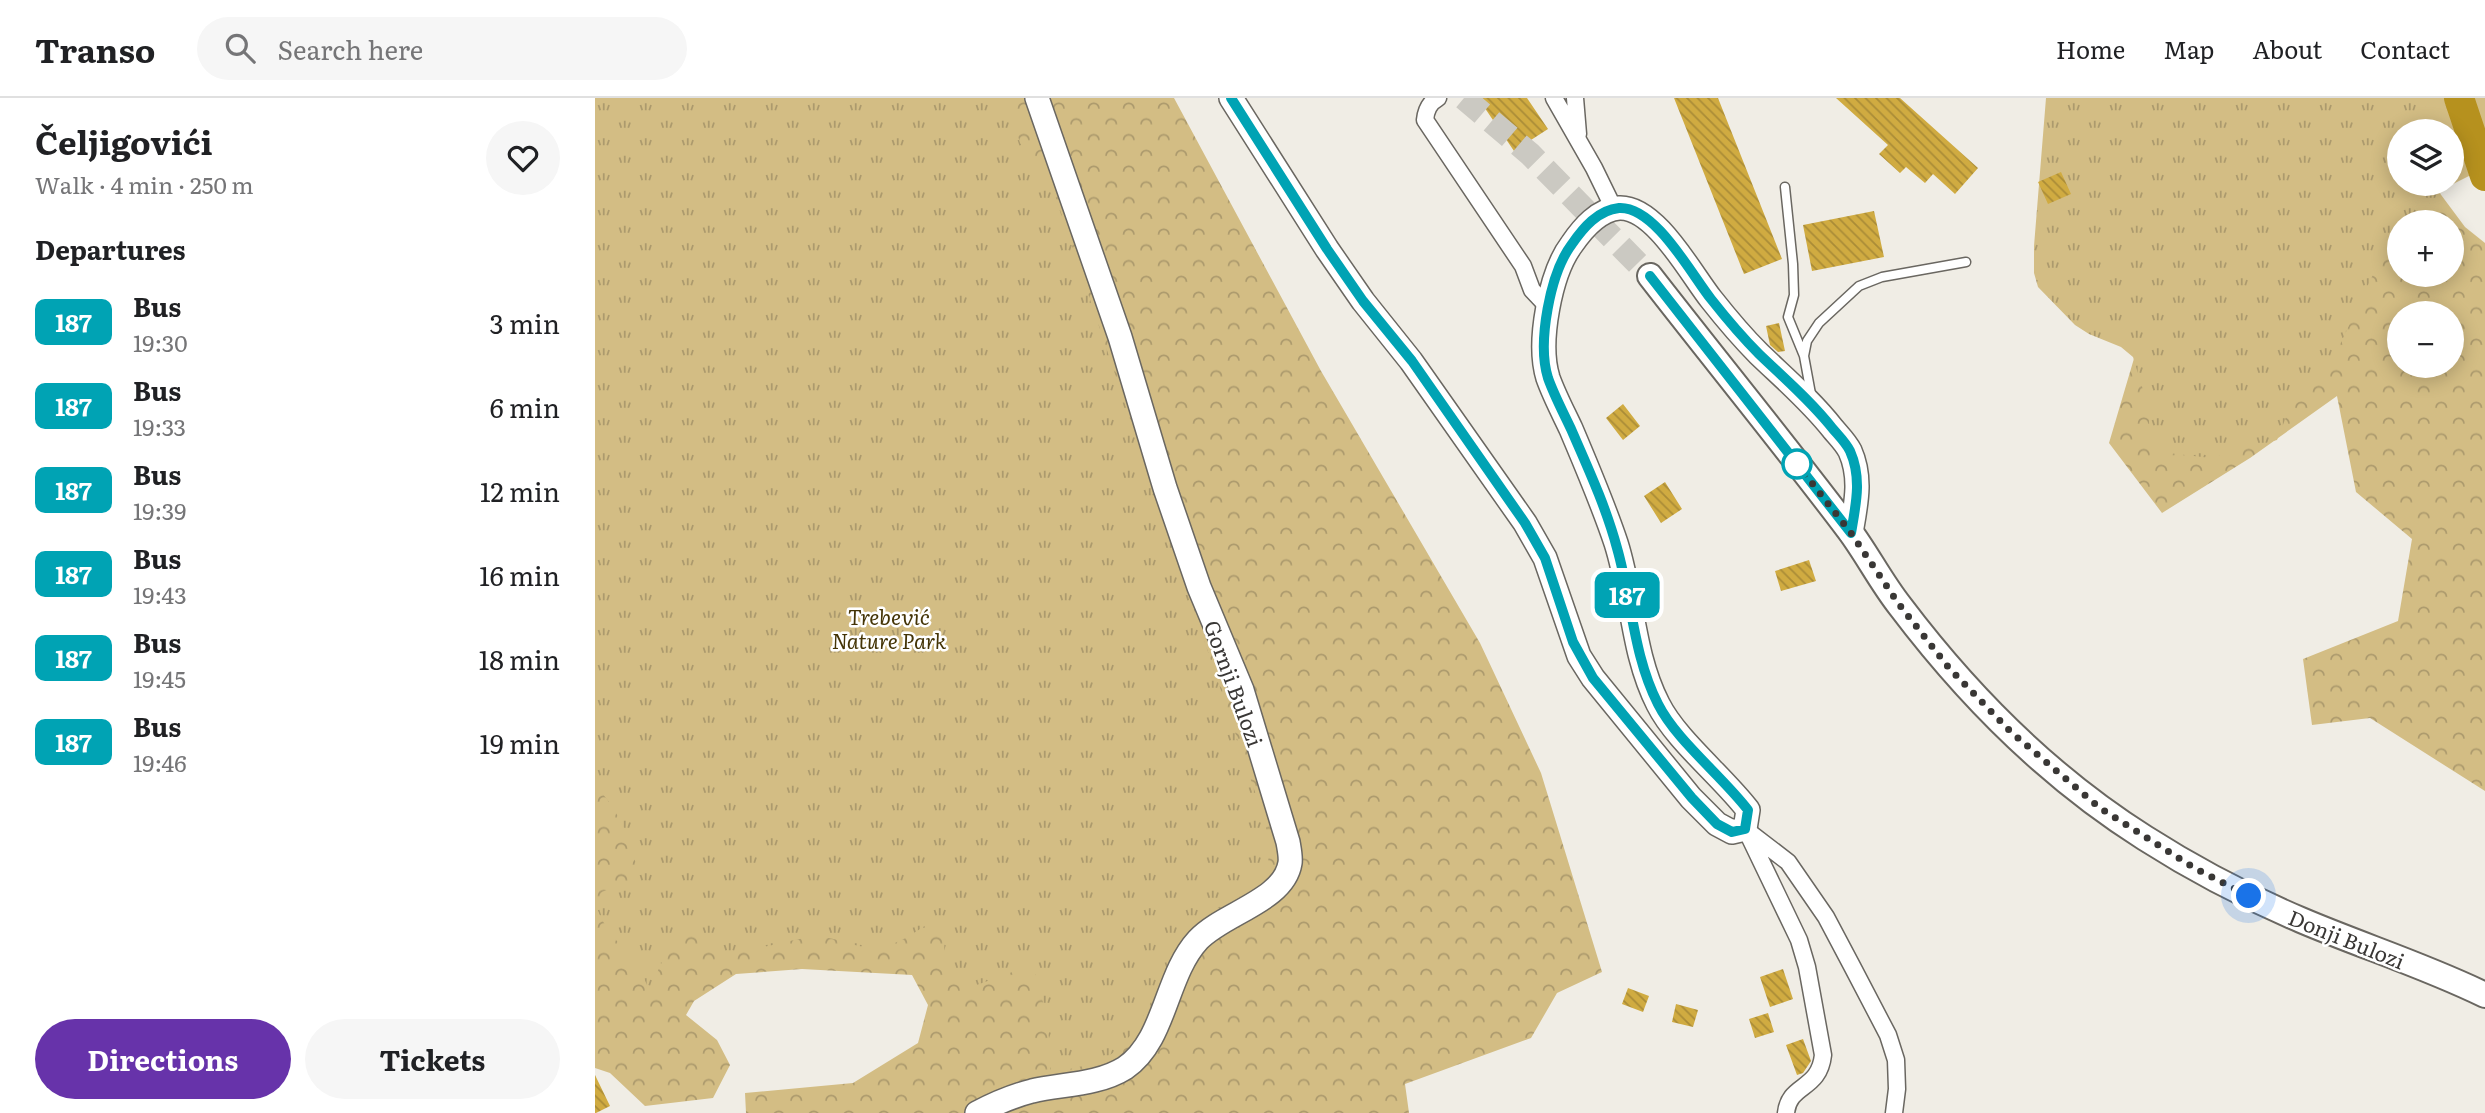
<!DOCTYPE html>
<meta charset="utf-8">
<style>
body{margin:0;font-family:Literata,serif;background:#f6f6f6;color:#202124;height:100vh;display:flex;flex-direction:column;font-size:26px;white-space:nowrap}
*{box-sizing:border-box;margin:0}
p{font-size:23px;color:#757577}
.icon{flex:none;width:38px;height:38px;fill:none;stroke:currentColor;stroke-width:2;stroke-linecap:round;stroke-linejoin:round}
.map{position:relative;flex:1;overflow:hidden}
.side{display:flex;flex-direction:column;background:#fff;width:595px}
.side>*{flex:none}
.badge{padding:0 14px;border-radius:10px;font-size:24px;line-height:46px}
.fabs{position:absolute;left:1792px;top:21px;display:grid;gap:14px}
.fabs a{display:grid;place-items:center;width:77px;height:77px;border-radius:50%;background:#fff;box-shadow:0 4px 18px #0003;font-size:35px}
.you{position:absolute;width:35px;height:35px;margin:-18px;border:5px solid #fff;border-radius:50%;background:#1a73e8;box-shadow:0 0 0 10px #1a73e833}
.map>.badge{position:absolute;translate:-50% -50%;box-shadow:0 0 0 4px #fff}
h2{padding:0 35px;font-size:26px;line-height:63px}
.round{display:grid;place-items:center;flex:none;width:74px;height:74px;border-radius:37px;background:#f6f6f6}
.head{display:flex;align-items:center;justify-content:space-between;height:119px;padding:0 35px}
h1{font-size:33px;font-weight:700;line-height:52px}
.action{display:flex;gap:14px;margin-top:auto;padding:14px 35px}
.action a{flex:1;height:80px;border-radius:42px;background:#6733aa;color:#fff;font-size:28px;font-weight:700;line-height:80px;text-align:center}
.action a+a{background:#f6f6f6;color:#202124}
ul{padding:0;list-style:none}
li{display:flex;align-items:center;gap:21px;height:84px;padding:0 35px}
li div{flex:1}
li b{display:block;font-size:26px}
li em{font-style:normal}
li .badge{min-width:77px;font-weight:700;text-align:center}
header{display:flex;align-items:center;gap:42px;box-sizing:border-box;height:98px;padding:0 35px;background:#fff;border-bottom:2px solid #e0e0e0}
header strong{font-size:33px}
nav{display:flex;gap:38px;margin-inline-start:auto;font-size:24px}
.search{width:490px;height:63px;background:#f6f6f6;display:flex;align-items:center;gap:18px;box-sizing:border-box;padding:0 24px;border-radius:38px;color:#757577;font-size:26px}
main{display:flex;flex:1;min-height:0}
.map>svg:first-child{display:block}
.forest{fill:url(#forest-crowns);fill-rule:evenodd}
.park{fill:url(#park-tufts);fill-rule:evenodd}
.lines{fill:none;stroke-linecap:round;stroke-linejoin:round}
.river{stroke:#b6911e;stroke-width:30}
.building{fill:url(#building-back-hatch)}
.primary-tunnel{stroke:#cbc9c2;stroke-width:24;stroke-dasharray:24 12;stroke-linecap:butt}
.lane-casing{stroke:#6a6761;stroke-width:11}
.street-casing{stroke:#6a6761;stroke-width:19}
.secondary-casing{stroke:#6a6761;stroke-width:26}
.primary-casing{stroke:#6a6761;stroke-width:28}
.lane{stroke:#fff;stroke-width:8}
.street{stroke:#fff;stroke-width:16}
.secondary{stroke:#fff;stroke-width:23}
.primary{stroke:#fff;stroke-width:24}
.line-casing{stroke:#fff;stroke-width:16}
.line{stroke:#00a3b4;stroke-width:10}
.walk{stroke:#393735;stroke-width:7;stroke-dasharray:0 12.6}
.stop-dot{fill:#fff;stroke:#00a3b4;stroke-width:3.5}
.labels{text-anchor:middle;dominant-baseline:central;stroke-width:5;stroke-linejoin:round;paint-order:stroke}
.park-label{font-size:21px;font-style:italic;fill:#443406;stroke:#fff}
.street-label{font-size:21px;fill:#393735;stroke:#fff}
</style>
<header>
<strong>Transo</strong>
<div class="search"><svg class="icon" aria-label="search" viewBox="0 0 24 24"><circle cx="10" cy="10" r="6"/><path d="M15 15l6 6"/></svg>Search here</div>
<nav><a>Home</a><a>Map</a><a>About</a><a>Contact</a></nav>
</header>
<main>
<section class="side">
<div class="head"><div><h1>Čeljigovići</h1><p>Walk · 4 min · 250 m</p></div><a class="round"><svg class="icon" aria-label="heart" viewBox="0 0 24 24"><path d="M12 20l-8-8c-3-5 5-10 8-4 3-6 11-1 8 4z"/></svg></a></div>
<h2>Departures</h2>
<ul>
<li><span class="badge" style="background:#00a3b4;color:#fff">187</span><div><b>Bus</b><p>19:30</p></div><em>3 min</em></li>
<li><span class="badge" style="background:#00a3b4;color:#fff">187</span><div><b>Bus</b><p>19:33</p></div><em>6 min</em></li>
<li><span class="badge" style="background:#00a3b4;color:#fff">187</span><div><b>Bus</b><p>19:39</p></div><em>12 min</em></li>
<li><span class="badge" style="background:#00a3b4;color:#fff">187</span><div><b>Bus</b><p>19:43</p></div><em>16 min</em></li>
<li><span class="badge" style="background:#00a3b4;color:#fff">187</span><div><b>Bus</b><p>19:45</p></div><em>18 min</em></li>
<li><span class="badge" style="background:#00a3b4;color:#fff">187</span><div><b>Bus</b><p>19:46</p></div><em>19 min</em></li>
</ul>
<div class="action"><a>Directions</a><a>Tickets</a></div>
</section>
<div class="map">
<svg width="1890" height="1015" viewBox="0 0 1890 1015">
<defs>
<pattern id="forest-crowns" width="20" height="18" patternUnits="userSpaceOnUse" patternTransform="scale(1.75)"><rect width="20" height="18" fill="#d3bd84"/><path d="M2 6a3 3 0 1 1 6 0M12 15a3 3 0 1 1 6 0" fill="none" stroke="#ac9a6d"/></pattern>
<pattern id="park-tufts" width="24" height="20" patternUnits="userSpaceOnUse" patternTransform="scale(1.75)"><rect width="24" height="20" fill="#d3bd84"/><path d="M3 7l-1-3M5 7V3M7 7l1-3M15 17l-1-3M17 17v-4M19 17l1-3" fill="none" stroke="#ac9a6d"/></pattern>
<pattern id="building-back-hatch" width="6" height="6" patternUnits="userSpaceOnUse" patternTransform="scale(1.75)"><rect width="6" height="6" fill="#d0ab41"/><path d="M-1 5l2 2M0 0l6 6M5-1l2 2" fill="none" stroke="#aa8c37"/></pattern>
</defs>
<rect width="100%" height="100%" fill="#f0ede5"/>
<!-- forest -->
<path class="forest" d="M0,0h579l147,273 159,272 61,130 61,199 -45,21 -26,45 -126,46 4,29h-663l-1,-20 108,-10 65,-40 10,-38 -16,-30 -110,-6 -66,5 -42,27 -8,14 31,25 13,25 -17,33 -68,8 -35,-33 -15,-5z
M1804,33v53h34l32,43 20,16v548l-115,-73 -58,7 -9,-66 95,-38 14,-82 -56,-47 -19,-96 -87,62 -88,55 -53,-70 29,-98zM1804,124h53v53h-53zM1804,215h53v53h-53z"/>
<!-- park -->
<path class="park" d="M0,0h421l1,34 3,11 29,34 209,624c7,22 16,45 8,68 -9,28 -42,29 -61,49 -12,12 -25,27 -33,42 -17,31 -29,68 -57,91 -17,15 -44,17 -65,22 2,-35 -6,-75 -18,-108l-61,22 -12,-4 -13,-9c-5,-20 3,-39 -7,-57 -19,11 -36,26 -58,30 -24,4 -44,-12 -68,-10 -24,2 -70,18 -91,15 -13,-2 -23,-11 -32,-20 -24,12 -31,36 -40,60 -4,-9 -7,-18 -13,-26 -15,-21 -33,-35 -41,-61l6,-13 28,-12 7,-11c-6,-28 -20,-63 -42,-83z
M1451,0h439v70l-38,19 -37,35h-11v12l-23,34 -39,83 -49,61 -11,28 -66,18 -60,-7 -3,-45 -15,-49 -12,-10 -32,-13 -14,-9 -37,-38 -4,-14v-27zM1804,33h53v53h-53z"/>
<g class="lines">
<!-- river -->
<path class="river" d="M1864,0l26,78"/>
</g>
<!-- building -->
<path class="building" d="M883,0h49l21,31 -34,22z
M1079,0h44l64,161 -38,15z
M1241,0h64l78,70 -23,26 -22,-20 -8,9 -19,-16 -6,6 -21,-19 9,-9z
M1466,74l10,22 -23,10 -10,-22z
M1279,113l10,46 -72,14 -9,-46z
M1184,225l6,28 -7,1 -8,-7 -4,-19z
M1028,306l17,22 -17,14 -17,-22z
M1070,384l17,27 -21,14 -17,-27z
M1214,462l7,21 -35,10 -6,-20z
M1188,871l10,30 -23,8 -10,-30z
M1033,890l21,8 -6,16 -21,-8z
M1081,906l22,6 -5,17 -21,-5z
M1173,915l6,19 -19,6 -6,-19z
M1208,941l8,22 -8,12 -6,2 -11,-30z
M0,977l15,31 -14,7h-1z"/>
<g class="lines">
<!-- primary-tunnel -->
<path class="primary-tunnel" d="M869,0l66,56 120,122"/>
<defs>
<path id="lane" d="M1190,89l8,77 1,31 -6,22 16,39
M1216,296l-7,-38 3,-15 12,-18 40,-37 23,-9 84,-15"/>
<path id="street" d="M843,0c-9,5 -12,12 -13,22l98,146 9,24 17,18
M959,0l40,70 20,41
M980,0l3,36
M1150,731l43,33 38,55 27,51 35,67 8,25 1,29 -3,24
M1154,738l50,104 8,27 16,88c-4,36 -34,28 -37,58"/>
<path id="secondary" d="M636,0l96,151 36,52 48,60 114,162 20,35 34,98 14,22 98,120 26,26 15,8 13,-3 3,-19c-26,-34 -72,-70 -90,-106 -26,-51 -25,-108 -42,-161 -13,-39 -29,-76 -45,-114 -8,-17 -17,-34 -23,-51 -11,-35 2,-105 24,-134 11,-16 26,-34 47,-36 36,-2 72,66 92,91 15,19 31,38 48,55 25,24 52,47 74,75 6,7 13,14 17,22 12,27 6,53 1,82
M382,1015c17,-9 36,-17 55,-22 30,-7 66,-6 93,-23 41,-28 40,-92 73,-128 25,-27 86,-39 92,-77 1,-6 -1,-15 -2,-21l-46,-152 -43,-103 -34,-99 -45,-151 -83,-239"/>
<path id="primary" d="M1055,178c66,85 134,168 199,254 18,24 32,52 51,76 68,90 150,172 245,232 50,32 102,59 156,82 61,26 125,46 184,75"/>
</defs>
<!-- lane casing -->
<use href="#lane" class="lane-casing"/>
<!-- street casing -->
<use href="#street" class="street-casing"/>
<!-- secondary casing -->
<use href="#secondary" class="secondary-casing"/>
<!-- primary casing -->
<use href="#primary" class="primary-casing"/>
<!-- lane -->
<use href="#lane" class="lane"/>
<!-- street -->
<use href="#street" class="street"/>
<!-- secondary -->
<use href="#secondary" class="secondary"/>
<!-- primary -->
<use href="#primary" class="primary"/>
</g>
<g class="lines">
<defs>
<path id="line" d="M636,0l96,151 36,52 49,60 113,162 20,35 28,84 20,36 99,120 25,26 15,8 13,-3 3,-19c-26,-34 -72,-70 -90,-106 -25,-49 -26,-104 -41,-156 -11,-41 -29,-80 -46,-119 -8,-17 -17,-34 -23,-51 -11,-35 2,-105 24,-134 11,-16 26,-34 47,-36 36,-2 72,66 92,91 15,19 31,38 48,55 25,24 52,47 74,75 6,7 13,14 17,22 12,27 6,53 1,82l-201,-257"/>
</defs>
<!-- line casing -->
<use href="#line" class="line-casing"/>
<!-- line -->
<use href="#line" class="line"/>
<!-- walk -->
<path class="walk" d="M1202,366l54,69 47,70 51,65 62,64 89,76 96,61 53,27"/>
</g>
<!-- markers -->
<circle class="stop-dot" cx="1202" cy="366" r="14"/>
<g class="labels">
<!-- park labels -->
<g class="park-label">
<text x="294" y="517">Trebević<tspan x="294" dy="24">Nature Park</tspan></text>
</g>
<!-- street labels -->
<g class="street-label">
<text transform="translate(640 585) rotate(70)">Gornji Bulozi</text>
<text transform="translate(1752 840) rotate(22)">Donji Bulozi</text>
</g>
</g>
</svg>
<div class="fabs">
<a><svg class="icon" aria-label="layers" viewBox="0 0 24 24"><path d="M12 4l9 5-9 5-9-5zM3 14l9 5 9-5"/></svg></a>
<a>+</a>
<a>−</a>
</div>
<div class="you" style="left:1654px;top:798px"></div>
<b class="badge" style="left:1032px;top:497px;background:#00a3b4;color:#fff">187</b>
</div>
</main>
